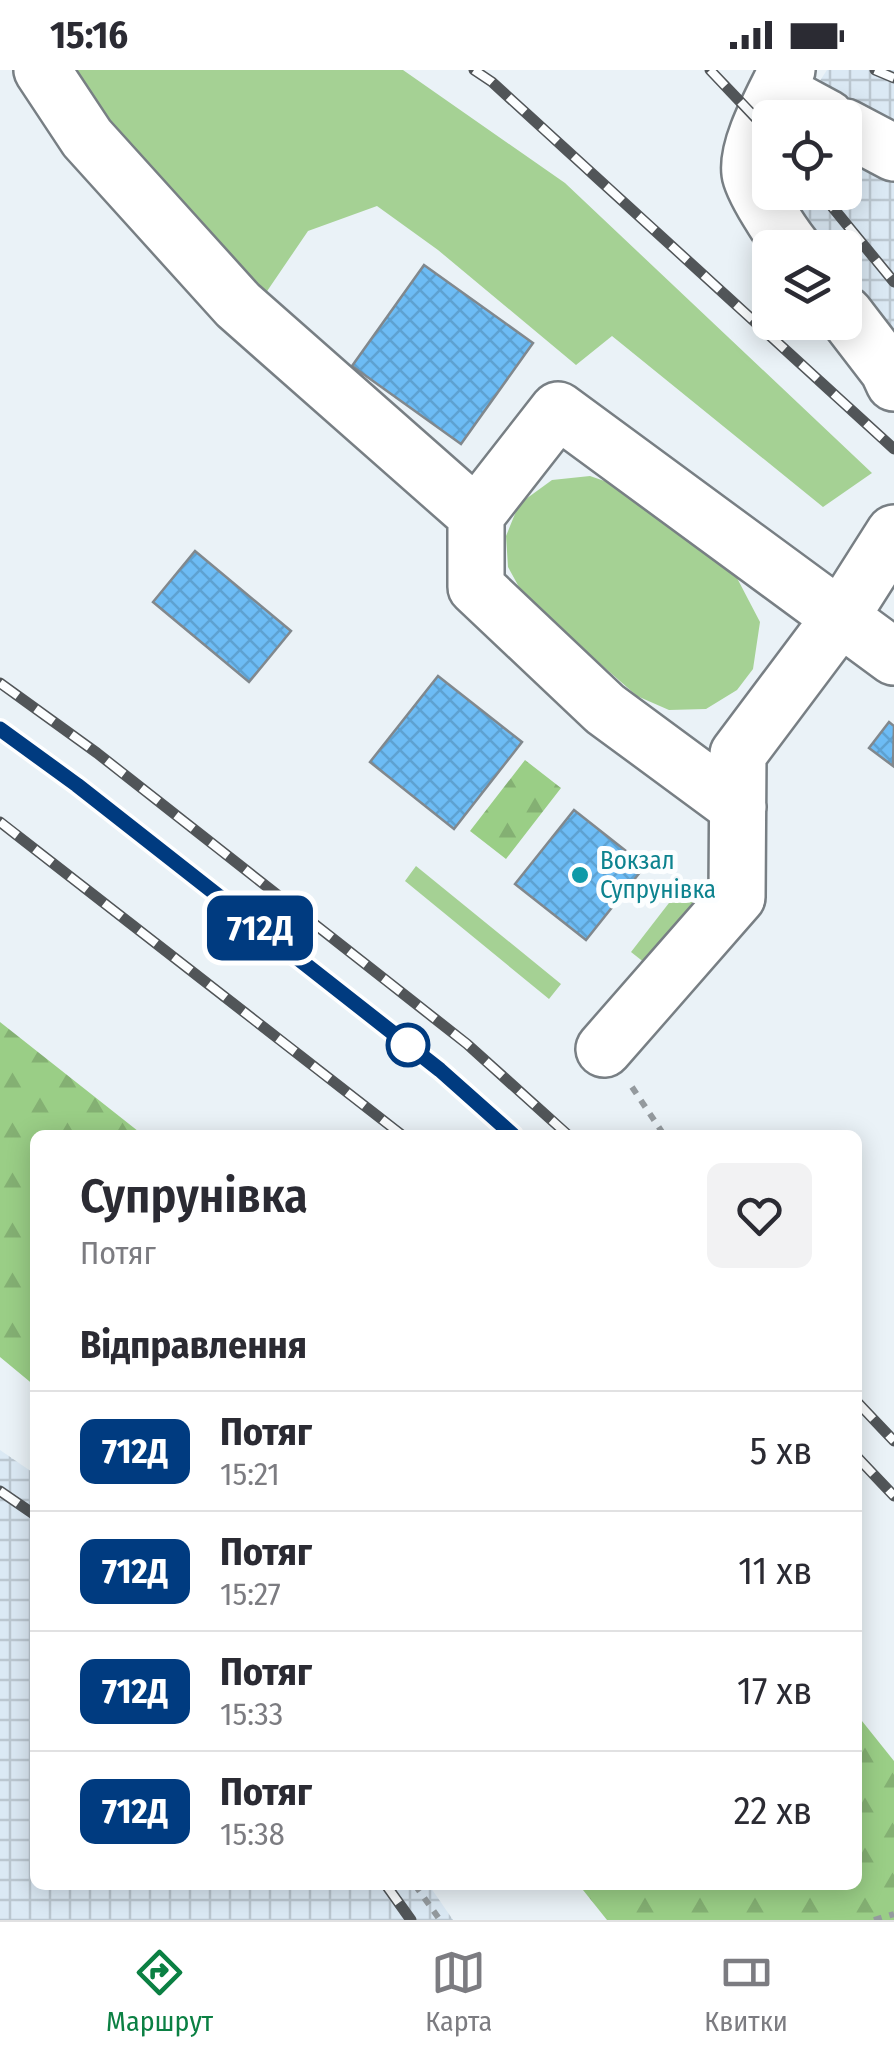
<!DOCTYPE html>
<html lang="uk">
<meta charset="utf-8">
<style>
body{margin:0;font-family:"Fira Sans Condensed",sans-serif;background:#f2f2f3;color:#2b2b33;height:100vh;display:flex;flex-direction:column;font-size:38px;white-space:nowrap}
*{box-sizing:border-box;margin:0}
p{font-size:32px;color:#7c7c81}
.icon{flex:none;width:55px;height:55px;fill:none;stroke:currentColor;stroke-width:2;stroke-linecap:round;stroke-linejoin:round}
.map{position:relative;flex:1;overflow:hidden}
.sheet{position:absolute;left:30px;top:1060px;width:832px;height:760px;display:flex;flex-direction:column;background:#fff;border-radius:15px;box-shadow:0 5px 25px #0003}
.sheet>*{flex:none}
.badge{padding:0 20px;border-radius:15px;font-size:35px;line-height:65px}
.controls{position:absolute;left:752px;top:30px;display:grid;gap:20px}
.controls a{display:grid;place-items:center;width:110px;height:110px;border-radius:15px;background:#fff;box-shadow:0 5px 25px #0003;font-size:50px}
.map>.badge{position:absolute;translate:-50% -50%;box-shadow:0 0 0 5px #fff}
h2{padding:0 50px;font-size:38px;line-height:90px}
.round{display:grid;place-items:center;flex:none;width:105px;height:105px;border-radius:15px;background:#f2f2f3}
.summary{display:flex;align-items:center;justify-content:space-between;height:170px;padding:0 50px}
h1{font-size:48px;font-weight:600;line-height:75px}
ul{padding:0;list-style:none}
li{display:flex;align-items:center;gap:30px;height:120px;padding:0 50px;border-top:2px solid #e1e1e2}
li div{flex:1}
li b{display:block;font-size:38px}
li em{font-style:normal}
li .badge{min-width:110px;font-weight:700;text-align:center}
.status{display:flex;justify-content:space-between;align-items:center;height:70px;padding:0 50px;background:#fff;direction:ltr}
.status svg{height:28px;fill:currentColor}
.tab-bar{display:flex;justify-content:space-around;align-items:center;height:140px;border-top:2px solid #e1e1e2;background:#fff;font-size:28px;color:#7c7c81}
.tab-bar a{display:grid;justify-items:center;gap:5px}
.tab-bar .active{color:#0b8043}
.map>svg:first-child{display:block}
.industrial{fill:url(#industrial-grid)}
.grass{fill:#a5d194}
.forest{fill:url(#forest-firs)}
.building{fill:url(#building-cross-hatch);stroke:#81888d;stroke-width:2.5}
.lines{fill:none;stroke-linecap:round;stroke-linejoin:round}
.minor-casing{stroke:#787f84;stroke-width:60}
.path{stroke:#949a9e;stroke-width:6;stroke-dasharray:8 8;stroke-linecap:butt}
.minor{stroke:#fff;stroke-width:55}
.rail-casing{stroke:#515558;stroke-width:11}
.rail{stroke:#fcfeff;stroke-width:8;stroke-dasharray:22;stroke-linecap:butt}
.line-casing{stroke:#fff;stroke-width:22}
.line{stroke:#003b80;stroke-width:15}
.culture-dot{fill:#0f9aa8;stroke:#fcfeff;stroke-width:4}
.stop-dot{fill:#fff;stroke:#003b80;stroke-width:5}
.labels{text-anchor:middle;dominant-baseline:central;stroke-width:10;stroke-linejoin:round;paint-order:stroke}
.culture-label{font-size:25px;fill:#0d838f;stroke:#fcfeff;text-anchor:start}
</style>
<div class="status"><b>15:16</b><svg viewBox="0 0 49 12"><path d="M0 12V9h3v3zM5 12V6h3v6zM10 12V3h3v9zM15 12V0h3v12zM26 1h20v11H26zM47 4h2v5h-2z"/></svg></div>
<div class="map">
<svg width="894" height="1850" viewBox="0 0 894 1850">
<defs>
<pattern id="industrial-grid" width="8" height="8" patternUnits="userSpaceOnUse" patternTransform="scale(2.5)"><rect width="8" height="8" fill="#dbe9f4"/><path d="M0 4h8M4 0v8" fill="none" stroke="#bbc7d0"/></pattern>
<pattern id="forest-firs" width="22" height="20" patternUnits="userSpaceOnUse" patternTransform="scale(2.5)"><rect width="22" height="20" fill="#9ace86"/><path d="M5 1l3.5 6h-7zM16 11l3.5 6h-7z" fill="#84b073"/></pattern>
<pattern id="building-cross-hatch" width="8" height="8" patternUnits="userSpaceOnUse" patternTransform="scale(2.5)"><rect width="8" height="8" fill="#6dbcf5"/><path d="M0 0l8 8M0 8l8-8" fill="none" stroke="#5da1d1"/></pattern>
</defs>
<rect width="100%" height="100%" fill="#eaf2f7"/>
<!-- industrial -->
<path class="industrial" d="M827,0h67v263l-49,-60v-25l-21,-1 -44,-54 65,-1v-74l-49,-1z
M0,1380l35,24v411h394l24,35h-453z"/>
<!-- grass -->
<path class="grass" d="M57,0h346l162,113 307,290 -49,34 -211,-171 -36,29 -138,-115 -61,-44 -69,25 -49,72z
M590,406l23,8 124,94 23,44 -7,47 -16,21 -31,19 -37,1 -32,-14 -112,-98 -17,-31 -2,-31 13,-32 33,-24z
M416,796l145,118 -12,15 -144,-118z
M679,820l19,15 -48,62 -19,-15z"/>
<!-- forest -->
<path class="forest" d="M525,690l36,28 -55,71 -36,-28z
M0,952l143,113h-108v251l-35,-29z
M858,1646l36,45v159h-287l-28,-35h279z"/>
<!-- building -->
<path class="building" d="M424,195l109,78 -72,101 -109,-78z
M195,481l96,80 -42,51 -96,-80z
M438,606l84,66 -68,87 -84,-67z
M889,652l5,4 -1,40 -24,-18z
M574,740l71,56 -59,74 -71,-56z"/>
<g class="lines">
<defs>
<path id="minor" d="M42,0l45,68 151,167 238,210
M787,0c-12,26 -41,75 -37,103 2,16 32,61 43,75
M777,21l50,27
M845,57l49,26
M845,244l43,56 6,13
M738,737l-133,-98 -129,-122v-72l82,-105 336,247
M604,979l133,-152 1,-143 102,-136 54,-85"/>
</defs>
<!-- minor casing -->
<use href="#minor" class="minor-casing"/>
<!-- path -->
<path class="path" d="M632,1017l32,48
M415,1815l25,35
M874,1850l20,-6"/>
<!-- minor -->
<use href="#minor" class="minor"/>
<defs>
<path id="rail" d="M474,0l18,12 402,367
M710,0l60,63
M875,0l19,8
M820,122l74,90
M0,613l97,70 370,291 101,91
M0,659l77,56 363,285 73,65
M0,752l402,313
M858,1333l36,38
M858,1388l36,38
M0,1421l35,24
M386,1815l25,35"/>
</defs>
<!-- rail casing -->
<use href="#rail" class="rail-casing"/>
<!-- rail -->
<use href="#rail" class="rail"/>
</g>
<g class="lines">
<defs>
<path id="line" d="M0,659l77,56 363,285 73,65"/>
</defs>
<!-- line casing -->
<use href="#line" class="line-casing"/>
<!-- line -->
<use href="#line" class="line"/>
</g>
<!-- markers -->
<circle class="culture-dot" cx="580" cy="805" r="10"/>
<circle class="stop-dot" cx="408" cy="975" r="20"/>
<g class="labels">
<!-- culture labels -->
<g class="culture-label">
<text x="600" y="791">Вокзал<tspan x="600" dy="29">Супрунівка</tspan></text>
</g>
</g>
</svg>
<div class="controls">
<a><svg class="icon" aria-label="locate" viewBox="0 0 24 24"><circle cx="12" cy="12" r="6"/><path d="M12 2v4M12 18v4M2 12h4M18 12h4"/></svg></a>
<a><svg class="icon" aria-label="layers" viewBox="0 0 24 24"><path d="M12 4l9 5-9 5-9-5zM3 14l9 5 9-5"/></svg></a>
</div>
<b class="badge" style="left:260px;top:858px;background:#003b80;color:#fff">712Д</b>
<section class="sheet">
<div class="summary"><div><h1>Супрунівка</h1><p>Потяг</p></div><a class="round"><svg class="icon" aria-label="heart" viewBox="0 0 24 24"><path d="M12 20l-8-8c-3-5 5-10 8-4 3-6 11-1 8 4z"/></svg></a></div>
<h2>Відправлення</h2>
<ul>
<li><span class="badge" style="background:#003b80;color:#fff">712Д</span><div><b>Потяг</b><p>15:21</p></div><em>5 хв</em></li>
<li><span class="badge" style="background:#003b80;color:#fff">712Д</span><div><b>Потяг</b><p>15:27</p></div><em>11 хв</em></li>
<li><span class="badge" style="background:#003b80;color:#fff">712Д</span><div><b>Потяг</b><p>15:33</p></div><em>17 хв</em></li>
<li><span class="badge" style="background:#003b80;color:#fff">712Д</span><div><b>Потяг</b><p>15:38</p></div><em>22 хв</em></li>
</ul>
</section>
</div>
<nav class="tab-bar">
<a class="active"><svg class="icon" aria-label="directions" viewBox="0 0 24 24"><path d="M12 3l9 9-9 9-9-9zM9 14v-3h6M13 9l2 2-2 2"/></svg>Маршрут</a>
<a><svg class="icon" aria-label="map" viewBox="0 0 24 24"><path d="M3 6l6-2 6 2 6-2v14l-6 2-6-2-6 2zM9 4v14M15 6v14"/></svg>Карта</a>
<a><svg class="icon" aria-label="tickets" viewBox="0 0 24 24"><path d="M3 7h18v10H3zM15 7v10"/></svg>Квитки</a>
</nav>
